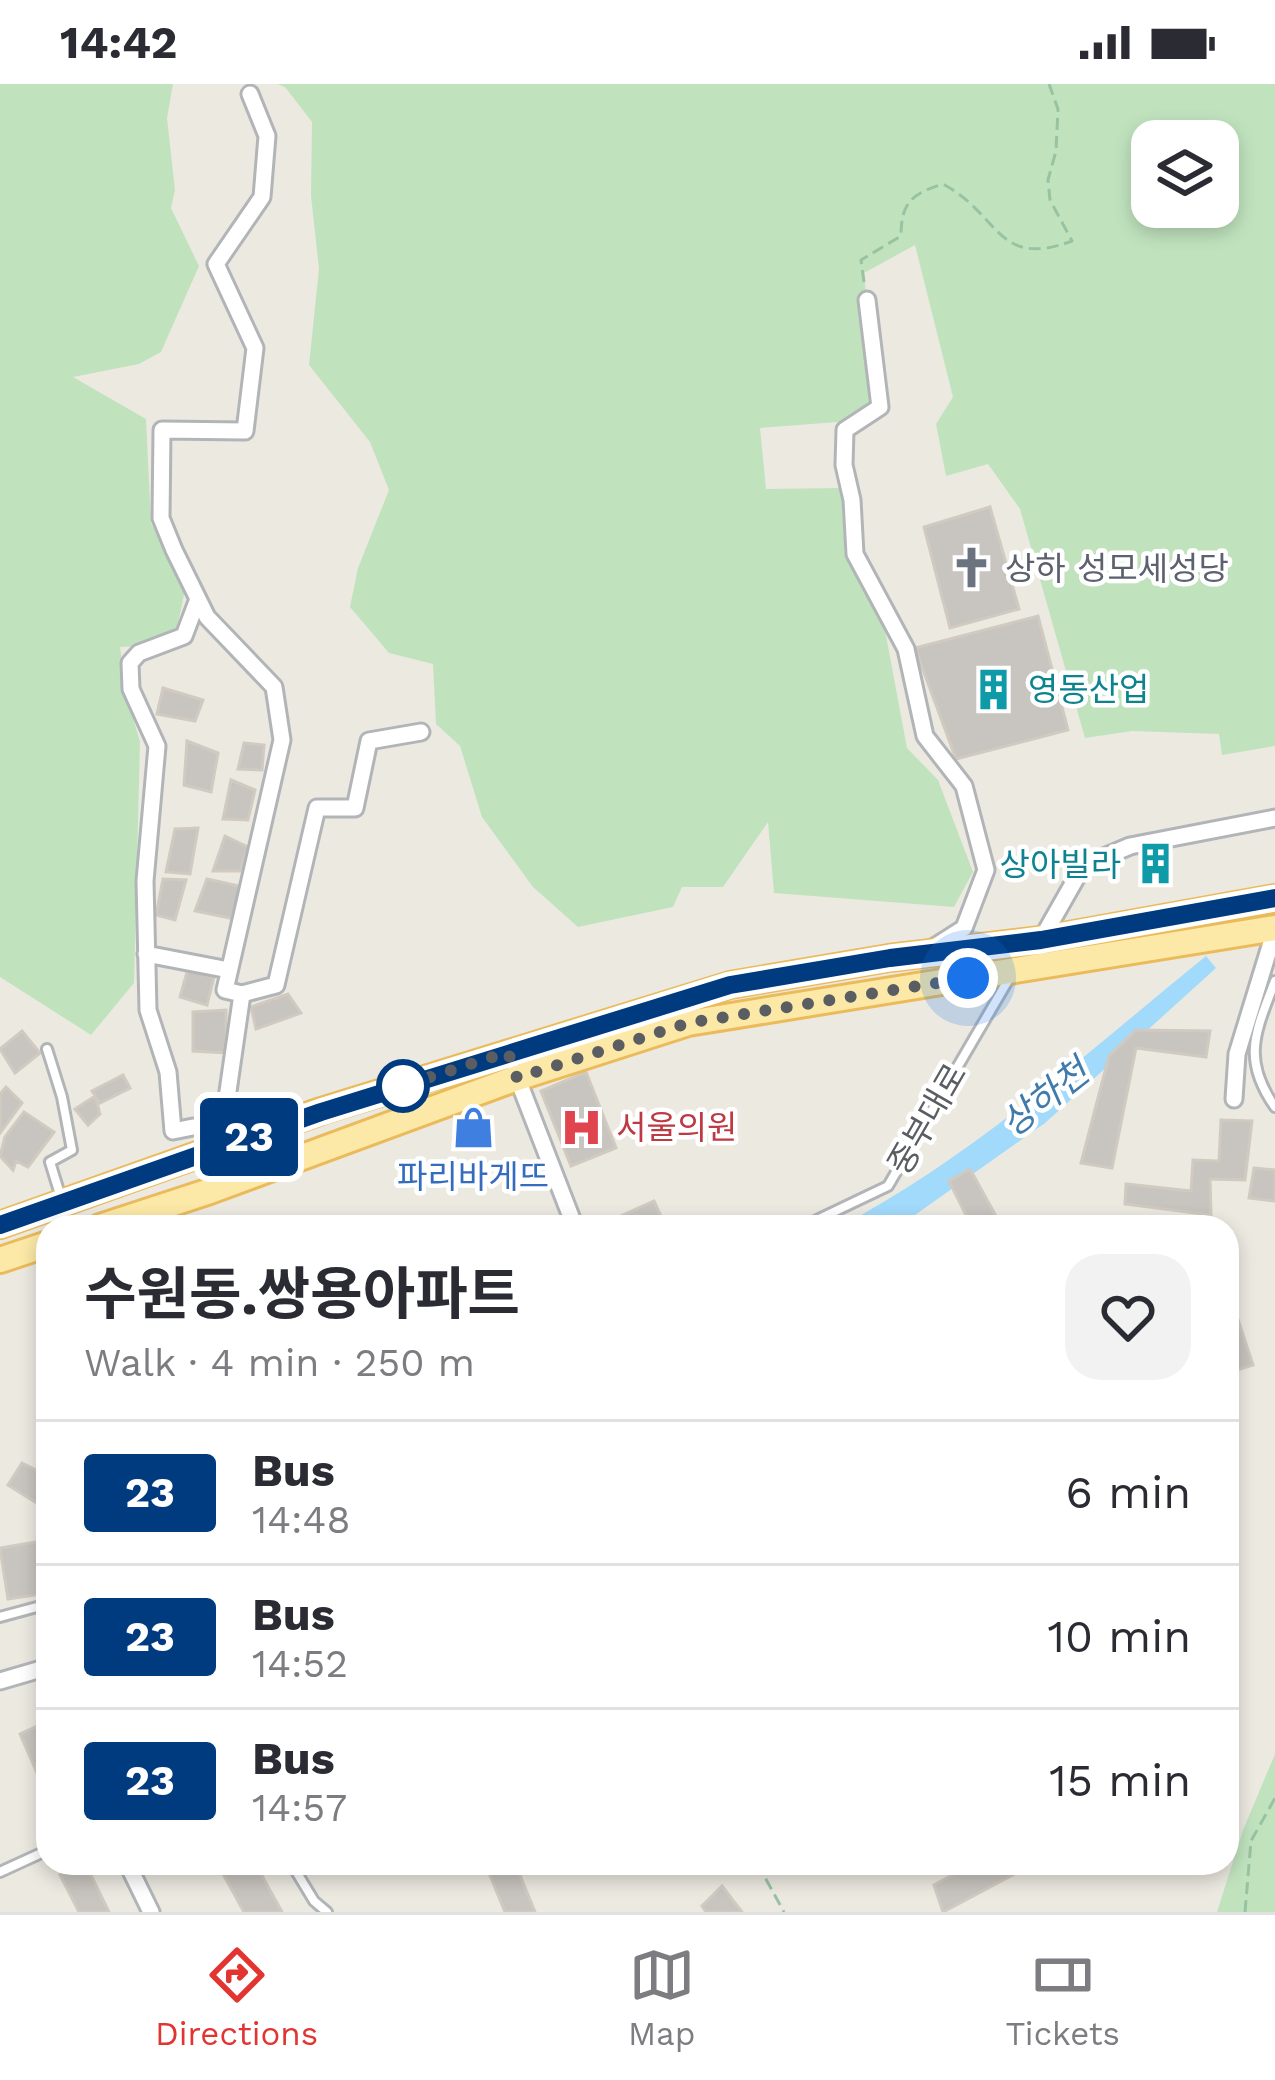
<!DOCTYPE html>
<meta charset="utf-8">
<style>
body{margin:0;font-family:"Work Sans","Noto Sans KR",sans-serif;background:#f2f2f3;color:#2b2b33;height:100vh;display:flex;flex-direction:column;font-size:45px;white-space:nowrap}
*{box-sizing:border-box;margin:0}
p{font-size:39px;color:#7c7c81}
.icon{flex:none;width:66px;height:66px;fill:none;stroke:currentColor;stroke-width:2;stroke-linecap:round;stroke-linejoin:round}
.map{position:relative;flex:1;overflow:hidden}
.details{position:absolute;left:36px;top:1131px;width:1203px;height:660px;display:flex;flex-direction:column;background:#fff;border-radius:36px;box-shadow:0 6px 18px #0003}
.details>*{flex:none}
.badge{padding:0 24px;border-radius:9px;font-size:42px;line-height:78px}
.fabs{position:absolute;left:1131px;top:36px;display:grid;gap:24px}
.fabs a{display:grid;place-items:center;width:108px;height:108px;border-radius:24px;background:#fff;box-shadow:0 6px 18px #0003;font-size:60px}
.you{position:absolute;width:60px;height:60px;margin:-30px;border:9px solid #fff;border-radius:50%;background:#1a73e8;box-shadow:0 0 0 18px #1a73e833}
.map>.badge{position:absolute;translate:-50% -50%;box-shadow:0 0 0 6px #fff}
.round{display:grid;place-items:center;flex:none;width:126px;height:126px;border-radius:36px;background:#f2f2f3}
.headline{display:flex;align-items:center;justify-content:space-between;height:204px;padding:0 48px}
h1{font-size:57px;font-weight:700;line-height:90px}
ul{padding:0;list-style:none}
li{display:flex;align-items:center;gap:36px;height:144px;padding:0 48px;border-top:3px solid #e1e1e2}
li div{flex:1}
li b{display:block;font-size:45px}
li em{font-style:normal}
li .badge{min-width:132px;font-weight:700;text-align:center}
.status{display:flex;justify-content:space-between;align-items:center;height:84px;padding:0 60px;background:#fff;direction:ltr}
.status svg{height:33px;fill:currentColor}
.tabs{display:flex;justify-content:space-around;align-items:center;height:168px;border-top:3px solid #e1e1e2;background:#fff;font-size:33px;color:#7c7c81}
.tabs a{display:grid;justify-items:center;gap:6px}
.tabs .active{color:#e23532}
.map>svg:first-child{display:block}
.green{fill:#c0e3be;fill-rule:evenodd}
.water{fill:#a2dafb}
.building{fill:#c8c4bf;stroke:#d1cac0;stroke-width:3}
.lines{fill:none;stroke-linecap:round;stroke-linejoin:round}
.lane-casing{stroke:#b2b5b8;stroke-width:14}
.street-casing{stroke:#b2b5b8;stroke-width:21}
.primary-casing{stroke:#ebbb5b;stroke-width:30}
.path{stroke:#98c3a2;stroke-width:3;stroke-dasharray:12 6;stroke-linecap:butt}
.lane{stroke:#fff;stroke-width:8}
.street{stroke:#fff;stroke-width:15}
.primary{stroke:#fce9a7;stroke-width:24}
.line-casing{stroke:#fff;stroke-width:27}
.line{stroke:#003b80;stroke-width:18}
.walk{stroke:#5a5e62;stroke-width:12;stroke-dasharray:0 21.6}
.stop-dot{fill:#fff;stroke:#003b80;stroke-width:6}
.labels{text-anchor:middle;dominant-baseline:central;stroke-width:9;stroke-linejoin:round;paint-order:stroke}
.worship-label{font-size:33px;fill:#5b616d;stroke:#fff;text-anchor:start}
.culture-label{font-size:33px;fill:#0d838f;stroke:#fff;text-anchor:start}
.street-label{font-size:33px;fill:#5a5e62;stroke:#fff}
.health-label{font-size:33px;fill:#be3a42;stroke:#fff;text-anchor:start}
.shop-label{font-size:33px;fill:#366cbe;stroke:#fff}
.water-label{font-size:36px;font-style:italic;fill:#417bac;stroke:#fff}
</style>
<div class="status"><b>14:42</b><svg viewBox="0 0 49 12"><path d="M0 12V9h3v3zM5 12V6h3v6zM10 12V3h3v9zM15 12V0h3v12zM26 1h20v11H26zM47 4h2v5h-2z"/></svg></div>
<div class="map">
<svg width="1275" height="1828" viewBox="0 0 1275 1828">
<rect width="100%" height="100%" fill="#ece9e1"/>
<!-- green -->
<path class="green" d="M0,0h173l-6,34 8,72 -4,18 28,58 -38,86 -22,12 -66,13 73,42 5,104 34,67 -8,38 -40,18 -17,1 7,50 13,45 -6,241 -43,52 -91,-58z
M277,0h998v662l-53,9 -3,-21 -87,-3 -47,7 -65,-229 -32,-45 -42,12 -10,-52 17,-27 -38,-152 -51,28 13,138 -26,10 -91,7 6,61 75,-1 4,67 40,75 22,118 31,32 35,92 -19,35 -180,-14 -6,-71 -45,65h-41l-9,20 -95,20 -45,-40 -51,-70 -22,-71 -24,-22 -3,-60 -44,-11 -39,-46 8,-39 31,-78 -19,-48 -61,-77 10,-96 -8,-73 1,-74 -27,-35zM1152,57h66v66h-66z
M1275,1670v158h-58l26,-82z"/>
<!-- water -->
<path class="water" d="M1206,872l10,12 -171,155 -147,104h-59c134,-70 250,-176 367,-271z"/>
<!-- building -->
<path class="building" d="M990,423l29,102 -69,19 -26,-101z
M1038,532l30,114 -112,29 -41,-111z
M163,604l40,12 -8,21 -38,-7z
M187,657l31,12 -7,39 -27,-7z
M244,659l20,2 -2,25 -24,-1z
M231,696l24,10 -7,30 -25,-1z
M198,744l-8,46 -24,-2 9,-43z
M225,752l23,11 -8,24h-27z
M1163,767l6,19 -23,4 -6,-16z
M163,795l23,1 -11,40 -19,-5z
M207,795l41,9 -18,30 -35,-7z
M188,885l26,8 -7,28 -27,-8z
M288,910l13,19 -45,16 -5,-22z
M226,926v43l-33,-2v-39z
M1136,946l74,1 -4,26 -70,-9 -24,120 -31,-5 28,-107z
M22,947l18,22 -25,20 -15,-24z
M586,988l30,76 -45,18 -30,-75z
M123,991l7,13 -30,15 -8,-12z
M6,1003l16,16 -22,30v-39z
M95,1012l5,18 -12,11 -13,-16z
M24,1028l30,20 -26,35 -12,-6 -3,9 -13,-14 5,-19z
M1221,1036l31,1 -7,59 -35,-1 1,36 -86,-11 1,-20 65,7 2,-31 26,1z
M1254,1084l21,2v31l-26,-3z
M970,1085l32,58h-30l-23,-46z
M654,1117l12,26h-48l-4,-8z
M1230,1211l23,70 -23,7 -3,-76z
M22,1379l26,13v34l-40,-25z
M48,1456v53l-40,6 -8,-51z
M48,1637v77l-28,-64z
M85,1779l24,49h-30l-19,-37z
M217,1779h38l27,49h-38z
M485,1779h30l20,49h-30z
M975,1779h60l-92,49 -9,-27z
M722,1802l20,26h-36l-4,-6z"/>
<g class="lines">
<defs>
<path id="lane" d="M1275,897c-19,50 -34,78 0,126
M47,965l15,48 10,53 -22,12 12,39
M802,1143l86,-41 122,-209
M0,1533l48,-13
M291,1779l23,38 13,11
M0,1788l48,-22"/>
<path id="street" d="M250,10l17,42 -5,61 -46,67 39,84 -10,83 -83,-1 -1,88 13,32 33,67 67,70 8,53 -57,250 17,4 34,-9 41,-177h38l14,-67 52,-9
M867,216l13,107 -35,23 -1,35 8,35 3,54 51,95 19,87 39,50 22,84 -22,58 -33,21
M1041,856l42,-74 47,-20 145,-28
M146,870l83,16
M515,988l60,155
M1234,1015l3,-45 38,-124
M193,1043l-20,4 -5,-59 -20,-62 -3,-129 12,-135 -26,-57 -1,-26 9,-10 45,-17 14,-37
M220,1063l22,-153
M0,1597l48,-14
M127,1779l24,49"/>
<path id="primary" d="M0,1141l321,-114 409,-126 159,-27 152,-18 234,-42
M100,1143l110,-36 307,-113 171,-55 587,-95
M0,1176l48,-16"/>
</defs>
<!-- lane casing -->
<use href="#lane" class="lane-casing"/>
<!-- street casing -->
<use href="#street" class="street-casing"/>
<!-- primary casing -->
<use href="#primary" class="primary-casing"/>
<!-- path -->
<path class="path" d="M864,198l-3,-22 40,-24c0,-34 11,-42 42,-52 58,31 53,85 129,57l-22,-41 -2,-20 8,-29 2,-42 -9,-25
M757,1779l27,49
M1245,1828l6,-71 24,-43"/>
<!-- lane -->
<use href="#lane" class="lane"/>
<!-- street -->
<use href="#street" class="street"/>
<!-- primary -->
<use href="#primary" class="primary"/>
</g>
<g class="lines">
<defs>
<path id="line" d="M0,1141l321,-113 409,-127 160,-27 151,-18 234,-42"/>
</defs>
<!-- line casing -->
<use href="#line" class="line-casing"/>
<!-- line -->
<use href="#line" class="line"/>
<!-- walk -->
<path class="walk" d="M403,1002l-7,2 112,-36 9,26 171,-55 280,-45"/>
</g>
<!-- icons -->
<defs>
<symbol id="church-bare" viewBox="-9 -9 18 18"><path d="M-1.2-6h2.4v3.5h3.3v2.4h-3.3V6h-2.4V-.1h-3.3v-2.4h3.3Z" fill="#6b7280" stroke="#fff" stroke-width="2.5" paint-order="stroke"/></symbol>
<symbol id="building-bare" viewBox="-9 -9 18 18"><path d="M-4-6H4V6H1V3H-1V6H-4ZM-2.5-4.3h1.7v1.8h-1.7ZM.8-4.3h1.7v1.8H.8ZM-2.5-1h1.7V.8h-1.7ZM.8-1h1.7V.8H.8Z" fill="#0f9aa8" stroke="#fff" stroke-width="2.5" paint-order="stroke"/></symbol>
<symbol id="hospital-bare" viewBox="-9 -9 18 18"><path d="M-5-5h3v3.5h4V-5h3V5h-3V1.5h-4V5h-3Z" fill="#e0444e" stroke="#fff" stroke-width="2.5" paint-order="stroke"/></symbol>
<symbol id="shop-bare" viewBox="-9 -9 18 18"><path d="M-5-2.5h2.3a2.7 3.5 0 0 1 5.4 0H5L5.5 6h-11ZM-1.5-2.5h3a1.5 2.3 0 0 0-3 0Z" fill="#3f7fe0" stroke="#fff" stroke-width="2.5" paint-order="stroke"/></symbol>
</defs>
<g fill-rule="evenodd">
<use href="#church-bare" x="942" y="454" width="59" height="59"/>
<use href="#building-bare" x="964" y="576" width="59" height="59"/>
<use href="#building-bare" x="1126" y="750" width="59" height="59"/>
<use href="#hospital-bare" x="552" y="1014" width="59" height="59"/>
<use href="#shop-bare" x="444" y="1014" width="59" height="59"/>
</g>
<!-- markers -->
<circle class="stop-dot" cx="403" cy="1002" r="24"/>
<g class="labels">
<!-- worship labels -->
<g class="worship-label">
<text x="1005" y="484">상하 성모세성당</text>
</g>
<!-- culture labels -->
<g class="culture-label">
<text x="1028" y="605">영동산업</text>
<text x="1121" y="780" text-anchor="end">상아빌라</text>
</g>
<!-- street labels -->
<g class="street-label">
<text transform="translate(927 1035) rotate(-60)">중부대로</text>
</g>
<!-- health labels -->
<g class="health-label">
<text x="616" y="1043">서울의원</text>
</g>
<!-- shop labels -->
<g class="shop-label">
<text x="473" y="1092">파리바게뜨</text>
</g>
<!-- water labels -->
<g class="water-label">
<text transform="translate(1045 1014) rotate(-38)">상하천</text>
</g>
</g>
</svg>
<div class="fabs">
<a><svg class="icon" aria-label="layers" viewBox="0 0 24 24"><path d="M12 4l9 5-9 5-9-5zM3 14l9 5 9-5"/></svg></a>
</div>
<div class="you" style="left:968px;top:894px"></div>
<b class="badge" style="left:249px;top:1053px;background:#003b80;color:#fff">23</b>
<section class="details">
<div class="headline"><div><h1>수원동.쌍용아파트</h1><p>Walk · 4 min · 250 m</p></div><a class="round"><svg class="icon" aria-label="heart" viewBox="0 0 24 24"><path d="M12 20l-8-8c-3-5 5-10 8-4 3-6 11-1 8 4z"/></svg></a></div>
<ul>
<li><span class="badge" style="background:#003b80;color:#fff">23</span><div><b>Bus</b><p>14:48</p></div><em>6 min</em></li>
<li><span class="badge" style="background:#003b80;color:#fff">23</span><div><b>Bus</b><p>14:52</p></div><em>10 min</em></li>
<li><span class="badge" style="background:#003b80;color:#fff">23</span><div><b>Bus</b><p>14:57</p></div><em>15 min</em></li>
</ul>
</section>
</div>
<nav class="tabs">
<a class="active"><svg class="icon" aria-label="directions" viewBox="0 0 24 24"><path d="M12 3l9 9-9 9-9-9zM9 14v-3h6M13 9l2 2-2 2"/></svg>Directions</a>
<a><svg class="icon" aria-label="map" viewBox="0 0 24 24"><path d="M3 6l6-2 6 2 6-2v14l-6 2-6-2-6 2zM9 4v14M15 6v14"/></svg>Map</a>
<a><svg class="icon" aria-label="tickets" viewBox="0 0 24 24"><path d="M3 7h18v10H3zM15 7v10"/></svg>Tickets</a>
</nav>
